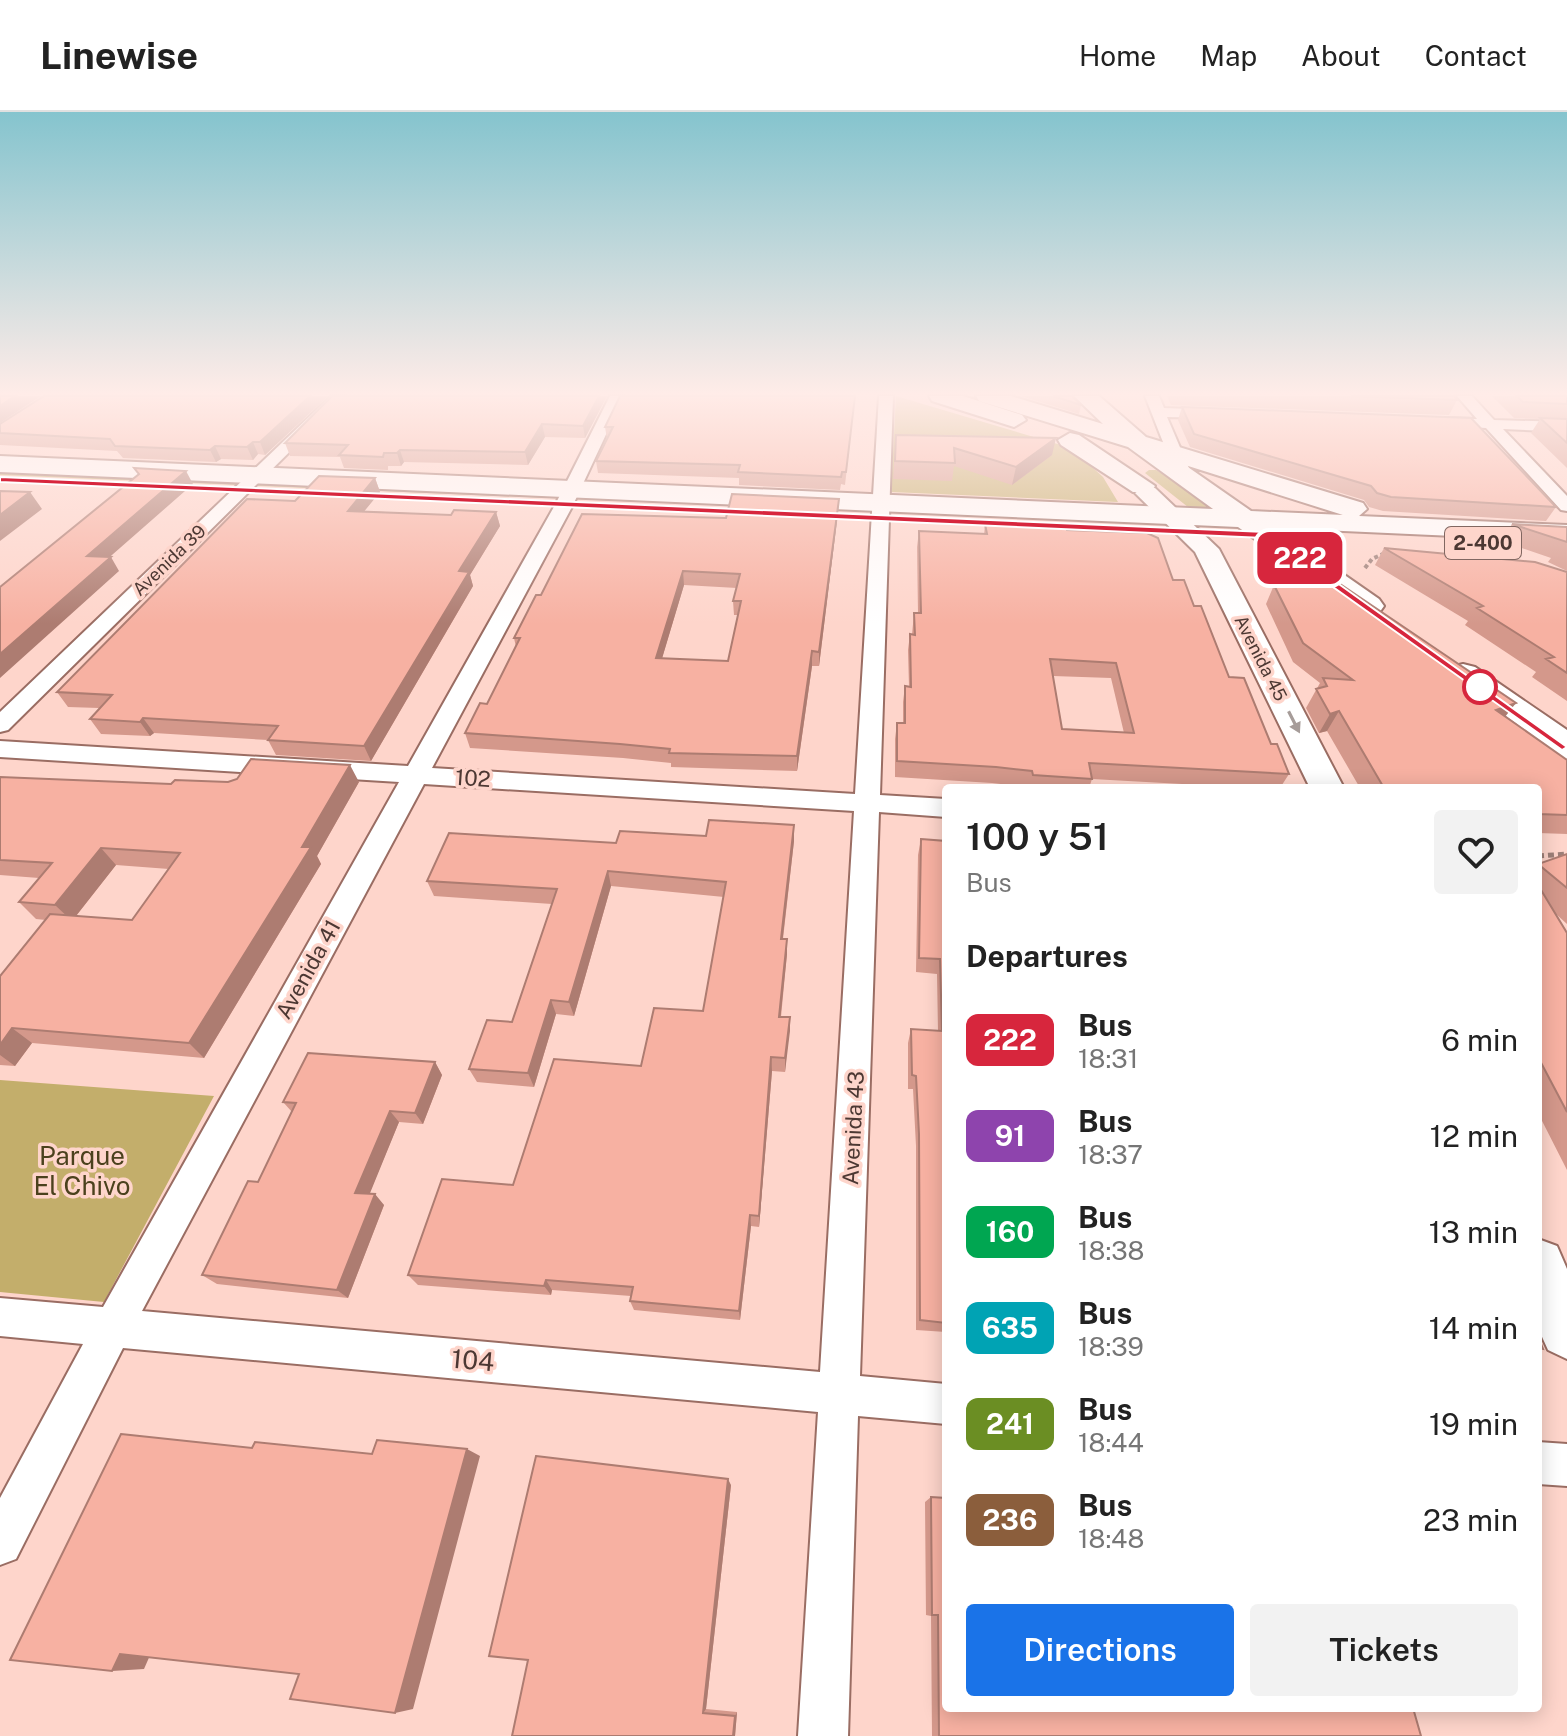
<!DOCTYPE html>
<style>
body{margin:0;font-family:"Public Sans",sans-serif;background:#f2f2f2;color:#222;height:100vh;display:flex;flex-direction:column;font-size:30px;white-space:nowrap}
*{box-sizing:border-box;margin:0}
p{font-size:26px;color:#767676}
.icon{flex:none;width:44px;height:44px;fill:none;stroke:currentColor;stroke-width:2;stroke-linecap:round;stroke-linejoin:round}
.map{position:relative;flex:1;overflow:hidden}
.panel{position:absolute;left:942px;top:672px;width:600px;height:928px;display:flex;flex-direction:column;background:#fff;border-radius:8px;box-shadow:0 4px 20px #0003}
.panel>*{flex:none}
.badge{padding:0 16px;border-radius:12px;font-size:28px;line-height:52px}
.map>.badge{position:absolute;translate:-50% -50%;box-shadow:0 0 0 4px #fff}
h2{padding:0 24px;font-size:30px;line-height:72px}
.round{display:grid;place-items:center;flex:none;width:84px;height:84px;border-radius:8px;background:#f2f2f2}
.overview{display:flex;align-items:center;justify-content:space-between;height:136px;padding:0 24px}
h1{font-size:38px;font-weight:600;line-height:60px}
.cta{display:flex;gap:16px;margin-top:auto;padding:16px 24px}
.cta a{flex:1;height:92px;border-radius:8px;background:#1a73e8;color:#fff;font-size:32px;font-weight:600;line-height:92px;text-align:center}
.cta a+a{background:#f2f2f2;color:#222}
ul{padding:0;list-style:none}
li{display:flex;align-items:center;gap:24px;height:96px;padding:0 24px}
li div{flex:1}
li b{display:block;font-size:30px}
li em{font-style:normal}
li .badge{min-width:88px;font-weight:700;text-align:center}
header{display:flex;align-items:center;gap:48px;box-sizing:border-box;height:112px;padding:0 40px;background:#fff;border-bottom:2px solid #e0e0e0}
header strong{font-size:38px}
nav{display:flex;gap:44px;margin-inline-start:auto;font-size:28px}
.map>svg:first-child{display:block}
.green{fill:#c3ae6b}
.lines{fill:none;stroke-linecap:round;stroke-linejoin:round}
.street-casing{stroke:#9a6d63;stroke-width:4}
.secondary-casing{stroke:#9a6d63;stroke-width:4}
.primary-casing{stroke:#9a6d63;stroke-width:4}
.path-far1{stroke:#9c7f78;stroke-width:4;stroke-dasharray:4 3;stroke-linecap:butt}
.path{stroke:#9c7f78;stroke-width:5;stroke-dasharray:6 4;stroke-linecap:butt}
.street{fill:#fff;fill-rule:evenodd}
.secondary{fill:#fff;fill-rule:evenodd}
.primary{fill:#fff;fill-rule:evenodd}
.wall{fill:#d4988b;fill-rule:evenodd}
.shaded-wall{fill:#ad7c71}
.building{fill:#f7b1a2;stroke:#ad7c71;stroke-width:2;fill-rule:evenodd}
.oneway{fill:#a69c99}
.line{fill:#d7263d;stroke:#fff;stroke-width:2}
.stop-dot{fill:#fff;stroke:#d7263d;stroke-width:4}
.labels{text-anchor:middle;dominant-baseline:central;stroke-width:7;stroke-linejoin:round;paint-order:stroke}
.far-street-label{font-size:18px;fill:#4c3833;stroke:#fed5cb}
.shield{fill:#fed5cb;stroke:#816761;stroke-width:2}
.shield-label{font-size:20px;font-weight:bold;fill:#4c3833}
.street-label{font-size:22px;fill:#4c3833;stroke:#fed5cb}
.near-park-label{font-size:26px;fill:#4b411d;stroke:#fed5cb}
.near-street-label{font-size:26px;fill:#4c3833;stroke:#fed5cb}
</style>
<header>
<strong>Linewise</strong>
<nav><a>Home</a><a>Map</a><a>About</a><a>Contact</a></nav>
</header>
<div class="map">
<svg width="1567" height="1624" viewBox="0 0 1567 1624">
<rect width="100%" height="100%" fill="#fed5cb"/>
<!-- green -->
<path class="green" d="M896,284l175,52 32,29 15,25 -227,-10z
M0,357l1168,54v1l-1168,-49z
M1149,358h7l45,27 8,12 -16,2 -48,-38z
M0,968l214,16 -110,206 -104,-10z"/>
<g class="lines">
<defs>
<path id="street" d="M331,284h15l-338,334 -8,2v-20z
M610,284h14l-51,109 -141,263 423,26 24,-398h14l-13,399 66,4v18l-67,-5 -19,564 86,8v40l-88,-8 -10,320h-50l20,-324 -695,-64 -107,211 -16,6v-67l83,-154 -83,-8v-38l103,9 296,-525 -399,-25v-16l408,25 147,-261zM424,672l430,27 -34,561 -678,-61z
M1145,284h14l5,12 54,2 7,4 -7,4 -51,-1 24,56 -2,3 -14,-3z
M1457,284h15l22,24 73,2v10l-64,-3 64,67v15l-6,-1 -75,-82 -51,-3v-6l5,-1 37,1z
M1538,1330l29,2v42l-29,-2z"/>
<path id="secondary" d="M1147,374l8,2 64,61 125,239h-34l-115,-236 -60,-59z
M1538,1127l19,7 10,23v90l-19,-9 -10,-22z"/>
<path id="primary" d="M929,284h34l59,19 4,5 -12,7 -82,-26z
M976,284h35l92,28 -29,-28h25l47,41 217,66 4,6 -8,7 208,9v16l-290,-13 102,71 5,7 -5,7h-22l-119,-86 -1238,-55v-16l1213,53 -85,-62 -149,-46zM1185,353l158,50h1l-93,-4z
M1070,321l9,2 76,51 -4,6h-18l-72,-47 -3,-5z
M1463,552l12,3 92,63v29l-13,-4 -103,-74 -5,-7 5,-7z"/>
</defs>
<!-- street casing -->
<use href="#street" class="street-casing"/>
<!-- secondary casing -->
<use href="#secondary" class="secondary-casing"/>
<!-- primary casing -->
<use href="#primary" class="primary-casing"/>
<!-- path-far1 -->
<path class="path-far1" d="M1365,456l7,-9 13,-6"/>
<!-- path -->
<path class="path" d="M1538,744l29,-2"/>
<!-- street -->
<use href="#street" class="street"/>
<!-- secondary -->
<use href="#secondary" class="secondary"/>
<!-- primary -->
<use href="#primary" class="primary"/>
</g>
<!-- wall -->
<path class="wall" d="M328,284l-63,59 -7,-1 -5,6 -32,-1 -5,3 -93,-4 -6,-7 -117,-6v-12z
M332,284h275l-22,42 -40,-1 -17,28 -124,-3 -3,4h-13v4l-44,-2 -4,-11 -50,-1 -5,-13z
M855,284l-10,89 -4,-1 -1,6 -101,-5v-7l-141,-5 -2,-12 11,-22 -2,-12z
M1021,284h51l9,9 -2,9z
M1167,284h287l3,4 -8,15 -278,-10z
M1492,284h75v72l-36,-35 9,-14 -26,-1z
M1182,295l374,100 -10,14 -163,-10 -14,-4 -5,-7 -174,-53 -12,-27z
M896,323l156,20 -40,30 -58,-19 -2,15 -59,-2z
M375,366l5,14 -16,19 87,4 45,-3 4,14 -30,49 3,11 -102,175 -95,-6 -8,-15 -114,-7 -4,3 -49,-2 -11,-15 9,-11 -31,-1 -11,-15 238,-191z
M838,400l-19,154h-7l-15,105 -126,-4v-4l-48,-5 -153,-10 -5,-15 22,-29 29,-57 -2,-9 27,-43 185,-77zM684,473l53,3 -4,13 1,14h4l-10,46 -66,-3z
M985,412l82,6 106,50 21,26 35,71 60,97 -9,14h-26l-162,-9 -3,9h-61l-1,-1 -35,-4 -97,-6v-38l2,-16h6v-21l2,-16 4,1 -1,-37 2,-16 2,1 2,-22h4l-1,-66 2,-16 65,3zM1053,564l58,2 13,55 -62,-4z
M1512,412l55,3v44l-19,-9 3,-4 -50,-17z
M1384,436l183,24v129l-35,-24 4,-5 -71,-47 3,-4 -93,-56z
M1274,473l232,131 61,44v74l-29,-1v-45h-178l-33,-57 -8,2 -13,-25 14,-25 -27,-21 -27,-58z
M0,665l171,7 57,-2h131l-42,74 4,8 -117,194 -172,-15 -17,23 -15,-1v-89l46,-56 -10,-1 -17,-17 20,-24 -39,-3zM116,753l53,4 -37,51 -56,-4z
M706,724l88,5 -11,98h4v15l-6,63h9l-5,55 -13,-1 -13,156 -8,-1 -11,94 -106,-10 -4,-9 1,-5 -79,-6 -1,5 -133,-10 -10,-10 105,-90 128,-119 62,-55 21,-114 -113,-11 -37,130 -18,-2 -22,73 -57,-5 -8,-13 43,-47 40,-118 -118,-8 -7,-15 189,-38z
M921,727l25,2v491l-30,-2v-184l-3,-57h-5v-46l3,-14 27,2 -1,-57 -21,-2 2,-117z
M1567,742v70l-11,-10 11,19v237l-29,-57v-249z
M435,950l7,13 -19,49 -24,-2 -30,72 15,11 -36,93 -131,-14 -15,-9 56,-93 34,-70 -9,-10z
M731,1373l-25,224 31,3 -2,24h-223z
M931,1385l490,239h-489l-1,-120 -5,-1 -1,-113z"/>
<!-- shaded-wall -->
<path class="shaded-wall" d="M15,284h26l-41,27v-17z
M310,284h18l-63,59 -5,-13z
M599,284h8l-22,42 -2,-12z
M542,312l3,13 -17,28 -3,-13z
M1056,326l-4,17 -40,30 4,-18z
M253,330l5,12 -5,6 -6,-13z
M215,334l6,13 -5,3 -6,-12z
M400,338l4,12 -3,4 -4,-13z
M186,359l7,13 -97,85 -9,-13z
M375,366l5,14 -27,33 -5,-14z
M30,380l12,17 -42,32v-26z
M839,387l-1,13 -19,154v-14z
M496,400l4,14 -30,49 3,11 -102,175 -7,-15 95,-175z
M111,445l8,14 -119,107v-24z
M683,459l1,14 -26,87 -2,-14z
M812,539v15l-15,105v-15z
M1516,591l-15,19 -5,-12z
M1339,599l-12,20 -8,2 11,-19z
M143,606l11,15 -4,3 -10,-14z
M350,653l9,17 -42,74 4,8 -117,194 -15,-15z
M794,713v16l-13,112v-14z
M101,736l15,17 -44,56 -17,-16z
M608,759l3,15 -37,130 -5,-14z
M787,827v15l-8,77v-14z
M551,888l5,14 -22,73 -6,-14z
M790,905v14l-5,41v-14z
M12,916l20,15 -17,23 -15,-11v-10z
M771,945l1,14 -13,156v-11z
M435,950l7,13 -19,49 -8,-11z
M390,999l9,11 -33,81 -11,-10z
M375,1082l9,11 -36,93 -11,-8z
M750,1103l1,11 -11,94 -1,-9z
M546,1168l6,10 -1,5 -7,-9z
M467,1337l13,7 -67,253 -18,4z
M728,1367l3,6 -25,224 -3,4z
M151,1541l-7,16 -32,2 8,-17z
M737,1600l-2,24h-2l2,-20z"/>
<!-- building -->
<path class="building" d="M0,284h15l-15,10z
M44,284h266l-50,46h-7l-6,5 -32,-1 -5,4 -95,-4 -5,-7 -110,-6v-9z
M332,284h267l-16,30 -41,-2 -17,28 -125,-2 -3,3h-13l-1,4 -44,-2 9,-10 -63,-2z
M620,284h235l-9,76h-4l-1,5 -103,-5 2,-7 -144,-4 17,-34h-8z
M1053,284h19l9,9z
M1351,284h103l3,4z
M1517,284h50v8l-44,-2z
M1182,295l289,11 85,89 -165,-10 -14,-4 -6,-7 -177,-52z
M1540,306l27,1v24z
M896,323l160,3 -40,29 -62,-19 1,15 -60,-2z
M134,356l52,3 -99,85 24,1 -111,97v-67l139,-113z
M319,364l56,2 -27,33 103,4 3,-5 42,2 -37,59 10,1 -105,174 -96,-6 10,-14 -135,-8 -3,4 -50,-3 22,-24 -55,-3 190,-193 48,2z
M0,379l30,1 -30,23z
M732,382l107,5 -20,153 -7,-1 -15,105 -128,-3 1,-4 -50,-5 -155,-11 15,-30 7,1 33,-66h-6l22,-43h5l41,-81 144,4zM683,459l57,3 -7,27h8l-13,60 -72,-3z
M985,412l81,1 1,5 80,3 11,5 15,42h11l10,26h7l28,71 15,1 27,66h6l12,30 -200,-11 3,16 -59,-4 -1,-4 -36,-4 -99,-6v-38h8v-37l6,1 -1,-53 5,1 -1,-22h7l-2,-82 68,3zM1050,547l66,4 18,70 -72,-4z
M1512,412l55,3v15z
M1384,436l151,14 32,10v101l-21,-14 8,-2 -77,-49 6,-2z
M1321,459l195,132 -20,7 71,50v55l-29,-1v-26h-154l-45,-77 -9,3 -14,-25 11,-3 -4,-8 30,2 -50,-37 -29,-58z
M251,647l99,6 -48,82h9l-122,196 -177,-15 -12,17v-69l50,-62 82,6 48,-67 -79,-5 -46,57 -36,-3 33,-39 -52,-3v-83l171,7 4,-4 53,2 9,-3z
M709,708l85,5 -13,114h6l-8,78h11l-5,41 -14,-1 -12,159 -9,-1 -11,96 -109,-10 3,-14 -87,-7 -2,6 -136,-11 34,-96 71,6 41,-126 87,7 13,-58 49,3 23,-129 -118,-11 -39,131 -18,-2 -23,73 -59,-4 18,-49 25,2 45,-133 -130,-8 22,-48 167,10 4,-12 86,5z
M921,727l25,2v482l-26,-3 -1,-186 -3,-58 -4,-1 -1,-46 31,2 -2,-72 -21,-1z
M1567,742v34l-29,-24z
M1538,773l29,48v179l-29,-55z
M308,941l127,9 -20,51 -25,-2 -35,82 20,1 -38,96 -135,-15 46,-94 10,1 38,-79 -13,-1z
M1538,1224l5,13 -5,-1z
M121,1322l131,14 3,-6 117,12 5,-14 90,9 -72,264 -105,-14 9,-25 -179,-20 -8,17 -102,-11z
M536,1344l192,23 -25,234 32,3 -2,20h-221l16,-76 -39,-4z
M931,1385l15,1v210h467l8,28h-482l-1,-121h-6z"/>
<!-- one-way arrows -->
<defs><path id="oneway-solid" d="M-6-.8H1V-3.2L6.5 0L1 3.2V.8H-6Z" transform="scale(2)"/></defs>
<use class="oneway" href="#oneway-solid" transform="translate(1294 610) rotate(63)"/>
<!-- sky -->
<linearGradient id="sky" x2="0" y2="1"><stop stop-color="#85c4ce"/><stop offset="0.55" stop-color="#ffece8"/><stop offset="1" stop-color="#ffece8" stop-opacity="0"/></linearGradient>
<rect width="1567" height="512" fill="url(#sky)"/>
<!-- line -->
<path class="line" d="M0,365l1266,55 301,215 -5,3 -298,-212 -1264,-56z"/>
<!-- markers -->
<circle class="stop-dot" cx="1480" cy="575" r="16"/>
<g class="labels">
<!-- far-street labels -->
<g class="far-street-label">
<text transform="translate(169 448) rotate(-44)">Avenida 39</text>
<text transform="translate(1261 546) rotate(63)">Avenida 45</text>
</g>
<!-- shield labels -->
<rect class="shield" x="1445" y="415" width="76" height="32" rx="6"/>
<g class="shield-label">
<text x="1483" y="431">2-400</text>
</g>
<!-- street labels -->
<g class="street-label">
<text transform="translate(473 666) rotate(4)">102</text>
<text transform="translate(308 857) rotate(-61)">Avenida 41</text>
<text transform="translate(853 1016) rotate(-87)">Avenida 43</text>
</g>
<!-- near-park labels -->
<g class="near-park-label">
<text x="82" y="1043">Parque<tspan x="82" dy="30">El Chivo</tspan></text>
</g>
<!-- near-street labels -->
<g class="near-street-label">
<text transform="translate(473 1248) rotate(5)">104</text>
</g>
</g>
</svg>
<b class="badge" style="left:1300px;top:446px;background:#d7263d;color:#fff">222</b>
<section class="panel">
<div class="overview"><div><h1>100 y 51</h1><p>Bus</p></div><a class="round"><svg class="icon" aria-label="heart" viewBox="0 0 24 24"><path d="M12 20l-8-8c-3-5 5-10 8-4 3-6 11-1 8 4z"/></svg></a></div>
<h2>Departures</h2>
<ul>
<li><span class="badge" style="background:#d7263d;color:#fff">222</span><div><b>Bus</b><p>18:31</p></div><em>6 min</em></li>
<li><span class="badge" style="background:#8e44ad;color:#fff">91</span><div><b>Bus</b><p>18:37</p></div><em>12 min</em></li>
<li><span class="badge" style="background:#00a651;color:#fff">160</span><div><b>Bus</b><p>18:38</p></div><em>13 min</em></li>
<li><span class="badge" style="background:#00a3b4;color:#fff">635</span><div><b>Bus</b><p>18:39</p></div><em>14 min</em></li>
<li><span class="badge" style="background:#6b8e23;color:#fff">241</span><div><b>Bus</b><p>18:44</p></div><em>19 min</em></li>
<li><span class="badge" style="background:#8b5e3c;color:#fff">236</span><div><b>Bus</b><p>18:48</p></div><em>23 min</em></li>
</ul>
<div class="cta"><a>Directions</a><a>Tickets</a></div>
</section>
</div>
